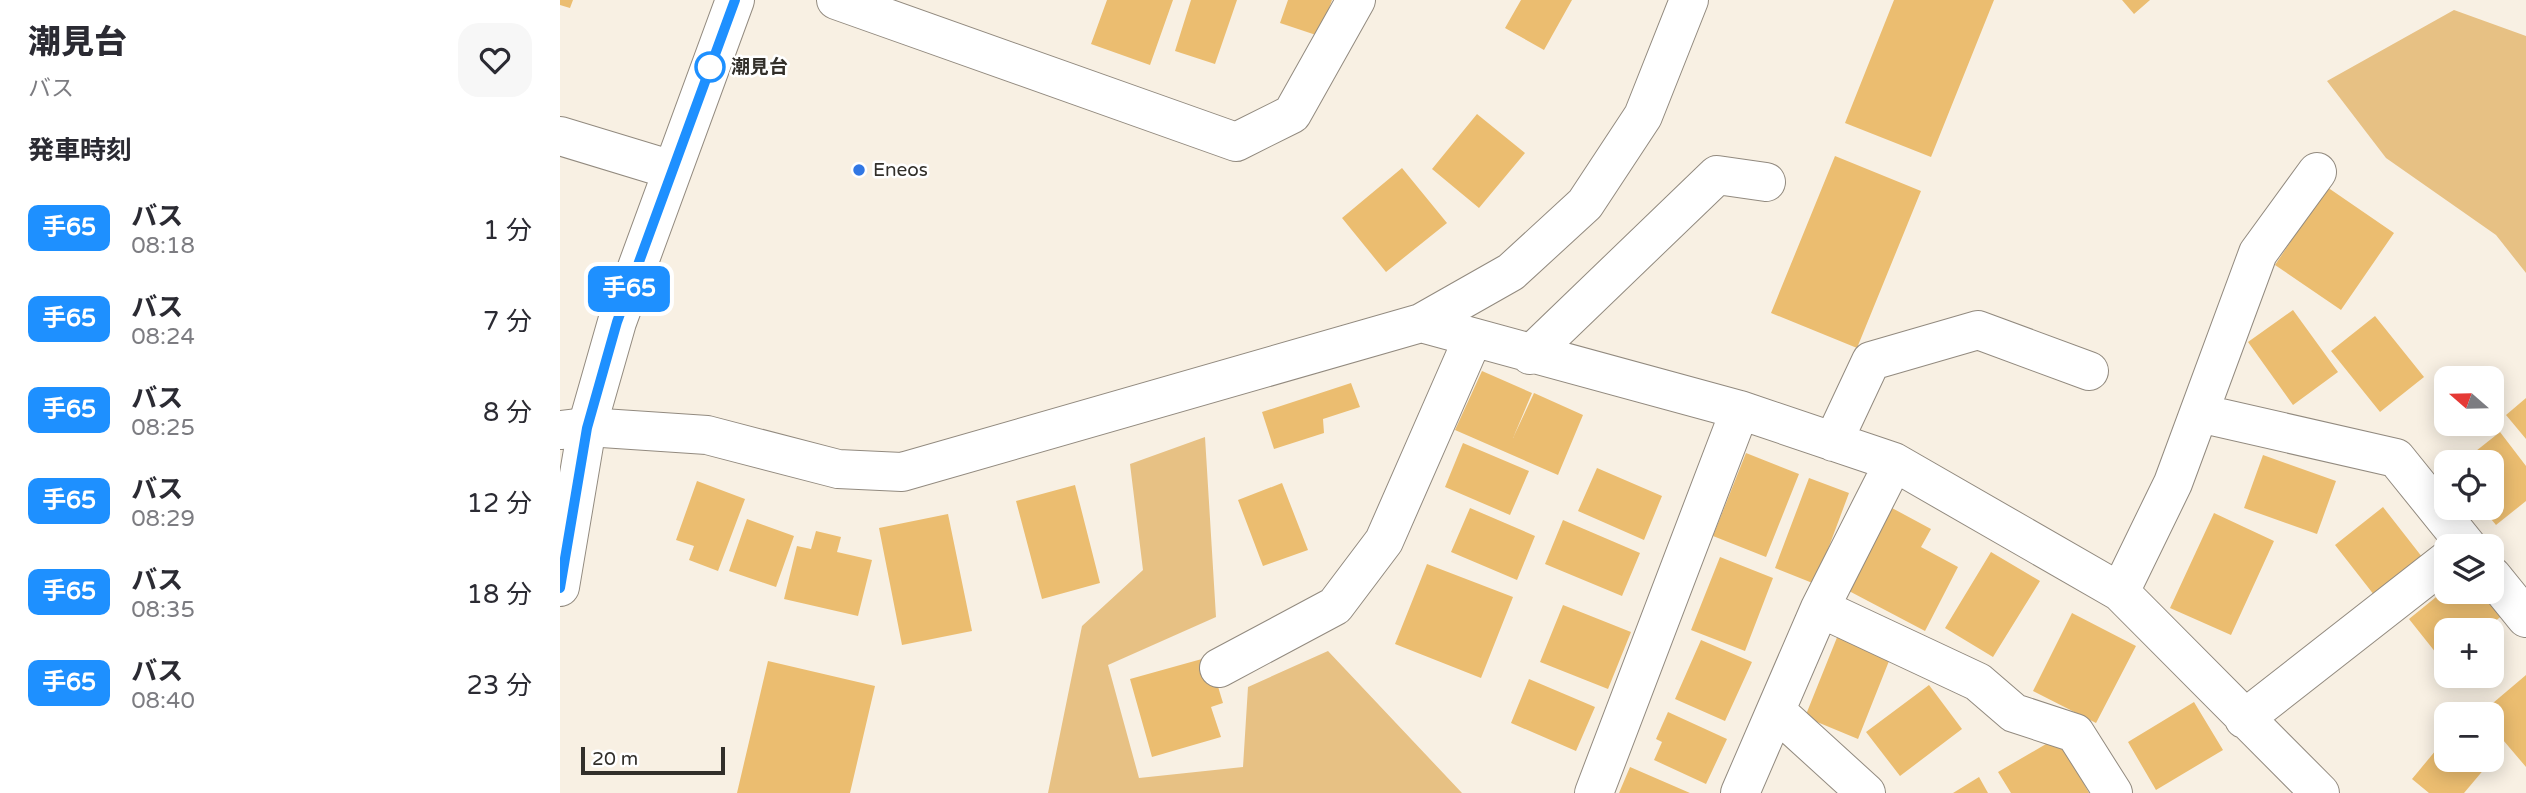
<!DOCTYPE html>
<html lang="ja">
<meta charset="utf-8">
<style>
body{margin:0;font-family:"Varela Round","Noto Sans JP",sans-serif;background:#f7f7f7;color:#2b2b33;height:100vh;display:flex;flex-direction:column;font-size:26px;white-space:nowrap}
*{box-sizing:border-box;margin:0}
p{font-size:23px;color:#7c7c81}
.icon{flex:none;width:38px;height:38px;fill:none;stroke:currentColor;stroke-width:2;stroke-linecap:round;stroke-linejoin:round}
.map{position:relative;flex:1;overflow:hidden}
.panel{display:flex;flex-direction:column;background:#fff;width:560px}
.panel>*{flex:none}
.badge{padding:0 14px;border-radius:10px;font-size:24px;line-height:46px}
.needle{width:46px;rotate:290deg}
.controls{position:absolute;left:1874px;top:366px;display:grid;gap:14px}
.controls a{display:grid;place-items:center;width:70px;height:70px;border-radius:14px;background:#fff;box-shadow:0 4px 18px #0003;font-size:35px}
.scale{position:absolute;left:21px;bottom:18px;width:144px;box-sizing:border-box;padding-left:7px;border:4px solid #322f2a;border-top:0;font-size:19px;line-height:24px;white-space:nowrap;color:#322f2a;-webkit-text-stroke:5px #fff;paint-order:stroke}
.map>.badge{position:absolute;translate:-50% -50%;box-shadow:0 0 0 4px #fff}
h2{padding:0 28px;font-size:26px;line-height:63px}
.round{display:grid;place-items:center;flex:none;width:74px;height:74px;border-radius:21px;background:#f7f7f7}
.head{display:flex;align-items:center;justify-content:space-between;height:119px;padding:0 28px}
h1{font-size:33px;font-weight:800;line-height:52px}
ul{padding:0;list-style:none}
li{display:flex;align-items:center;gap:21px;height:91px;padding:0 28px}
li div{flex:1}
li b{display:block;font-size:26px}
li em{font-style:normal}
li .badge{min-width:77px;font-weight:700;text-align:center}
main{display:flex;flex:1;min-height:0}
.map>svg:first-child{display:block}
.green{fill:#e7c184}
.building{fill:#ebbd70}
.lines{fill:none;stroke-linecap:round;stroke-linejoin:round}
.minor-casing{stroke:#928a7f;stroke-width:40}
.highway-casing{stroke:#928a7f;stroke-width:40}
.minor{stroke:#fff;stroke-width:38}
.highway{stroke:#fff;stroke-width:38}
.line-casing{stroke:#fff;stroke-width:16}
.line{stroke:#1e90ff;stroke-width:10}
.stop-dot{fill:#fff;stroke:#1e90ff;stroke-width:3.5}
.poi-dot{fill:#3177e4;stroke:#fff;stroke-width:2.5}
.labels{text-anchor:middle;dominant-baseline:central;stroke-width:5;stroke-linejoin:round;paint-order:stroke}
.stop-label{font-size:19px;font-weight:bold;fill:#322f2a;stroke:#fff;text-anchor:start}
.poi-label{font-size:19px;fill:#322f2a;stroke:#fff;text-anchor:start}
</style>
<main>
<section class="panel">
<div class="head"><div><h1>潮見台</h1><p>バス</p></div><a class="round"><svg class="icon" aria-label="heart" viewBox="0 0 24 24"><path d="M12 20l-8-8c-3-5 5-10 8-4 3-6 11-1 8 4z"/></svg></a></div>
<h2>発車時刻</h2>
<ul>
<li><span class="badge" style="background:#1e90ff;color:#fff">手65</span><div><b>バス</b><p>08:18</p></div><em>1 分</em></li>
<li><span class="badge" style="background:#1e90ff;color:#fff">手65</span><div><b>バス</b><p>08:24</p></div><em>7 分</em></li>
<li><span class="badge" style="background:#1e90ff;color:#fff">手65</span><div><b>バス</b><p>08:25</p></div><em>8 分</em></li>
<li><span class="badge" style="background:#1e90ff;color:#fff">手65</span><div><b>バス</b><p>08:29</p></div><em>12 分</em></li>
<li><span class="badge" style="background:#1e90ff;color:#fff">手65</span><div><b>バス</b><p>08:35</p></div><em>18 分</em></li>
<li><span class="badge" style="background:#1e90ff;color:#fff">手65</span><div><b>バス</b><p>08:40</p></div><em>23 分</em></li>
</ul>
</section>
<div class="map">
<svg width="1966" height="793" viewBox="0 0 1966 793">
<rect width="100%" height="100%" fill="#f8f0e3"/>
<!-- green -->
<path class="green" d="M1894,10l72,26v237l-30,-38 -110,-77 -59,-77z
M645,437l11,180 -108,48 31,113 104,-11 5,-80 80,-36 134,142h-414l34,-167 61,-56 -13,-106z"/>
<!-- building -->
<path class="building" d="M0,0h13l-3,8 -10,-3z
M547,0h66l-23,65 -59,-21z
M631,0h46l-22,64 -40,-13z
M728,0h44l-13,36 -39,-13z
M961,0h51l-28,50 -39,-22z
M1334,0h100l-63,157 -86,-34z
M1562,0h28l-16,14z
M917,114l48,39 -46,55 -47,-39z
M1275,156l86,35 -64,157 -86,-35z
M842,168l45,55 -61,49 -44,-54z
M1767,187l67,46 -53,77 -66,-45z
M1733,310l45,62 -45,33 -45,-63z
M1815,316l49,61 -44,35 -49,-61z
M922,371l50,22 -19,45 21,-45 49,22 -25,60 -103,-45z
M791,383l9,24 -37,12 1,14 -50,16 -12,-37z
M1966,398v41l-20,-24z
M1940,432l26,34v35l-30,24 -14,-17h10v-46h-30z
M903,443l66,28 -19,44 -65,-28z
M1186,453l53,21 -33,83 -53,-21z
M1703,455l73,26 -19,53 -73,-26z
M1037,468l65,28 -18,44 -66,-29z
M1249,478l40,15 -34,91 -40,-16z
M137,481l48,18 -27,72 -29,-11 5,-14 -18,-6z
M722,483l26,67 -45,16 -25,-66z
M515,485l25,98 -58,16 -26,-98z
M1823,507l43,55 -48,38 -43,-55z
M910,508l65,28 -18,44 -66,-28z
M1332,508l39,21 -10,18 37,20 -33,64 -76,-40z
M1654,513l60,28 -43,94 -61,-27z
M388,514l24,117 -70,14 -23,-117z
M187,519l47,17 -18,51 -47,-16z
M1003,520l77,33 -18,43 -77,-32z
M256,531l25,6 -4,15 35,8 -14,56 -74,-17 13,-53 14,3z
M1431,552l49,29 -47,76 -48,-29z
M1160,557l53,21 -28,73 -54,-21z
M867,564l86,33 -32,81 -86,-34z
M1886,589l40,3 18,22 -20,16h-38v31l-2,2 -35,-44z
M1003,605l68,27 -23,57 -68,-27z
M1512,613l64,33 -40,77 -63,-32z
M1278,635l53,21 -33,83 -53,-22z
M1141,640l51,22 -27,59 -50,-22z
M649,657l14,46 -12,4 10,30 -69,20 -22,-78z
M208,661l107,25 -25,107h-113z
M1966,675v92l-34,-40v-13h-12z
M969,679l66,28 -19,44 -65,-28z
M1369,685l33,44 -62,47 -34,-44z
M1634,702l29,48 -67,40 -28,-48z
M1108,712l59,27 -21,45 -52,-24 8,-18 -6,-3z
M1498,737l31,56h-78l-13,-21z
M1886,738v22l45,1 -27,32h-35l-17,-14z
M1070,767l60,26h-71z
M1419,777l9,16h-35z"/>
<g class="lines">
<defs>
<path id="minor" d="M276,0l400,142 56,-28 64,-114
M0,136l112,34
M861,323l319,87 154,52 226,130 200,201
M970,355l187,-180 49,7
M1639,413l197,45 71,88
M0,430l27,-3 120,8 131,34 64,3 519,-149 90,-51 74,-68 58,-88 46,-116
M1273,442l38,-81 107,-31 111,41
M1932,576l34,42
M1560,592l53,-109 85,-230 59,-81
M1260,608l158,74 36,31 61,20 38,60
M659,668l116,-62 49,-65 89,-203
M1216,711l90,82
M1684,719l202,-158
M1034,793l146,-383
M1180,793l80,-185 74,-146"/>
<path id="highway" d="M0,587l27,-160 30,-105 118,-322"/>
</defs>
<!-- minor casing -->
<use href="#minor" class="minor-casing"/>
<!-- highway casing -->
<use href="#highway" class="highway-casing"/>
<!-- minor -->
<use href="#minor" class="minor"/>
<!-- highway -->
<use href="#highway" class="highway"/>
</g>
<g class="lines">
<defs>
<path id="line" d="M0,588l27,-160 30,-106 118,-322"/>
</defs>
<!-- line casing -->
<use href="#line" class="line-casing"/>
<!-- line -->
<use href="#line" class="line"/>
</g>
<!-- markers -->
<circle class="stop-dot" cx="150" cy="67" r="14"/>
<circle class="poi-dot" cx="299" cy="170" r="7"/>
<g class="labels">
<!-- stop labels -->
<g class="stop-label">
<text x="171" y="67">潮見台</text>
</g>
<!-- poi labels -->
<g class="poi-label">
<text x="313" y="170">Eneos</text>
</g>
</g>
</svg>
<div class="controls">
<a><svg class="needle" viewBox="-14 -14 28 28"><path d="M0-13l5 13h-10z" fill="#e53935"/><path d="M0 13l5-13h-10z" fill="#7c7c81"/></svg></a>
<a><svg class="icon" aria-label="locate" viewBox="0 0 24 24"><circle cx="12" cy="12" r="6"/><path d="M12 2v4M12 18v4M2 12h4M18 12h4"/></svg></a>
<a><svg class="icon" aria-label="layers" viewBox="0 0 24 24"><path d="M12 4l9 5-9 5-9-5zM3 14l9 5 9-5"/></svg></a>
<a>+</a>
<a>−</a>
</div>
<div class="scale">20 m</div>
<b class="badge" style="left:69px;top:289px;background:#1e90ff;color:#fff">手65</b>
</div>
</main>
